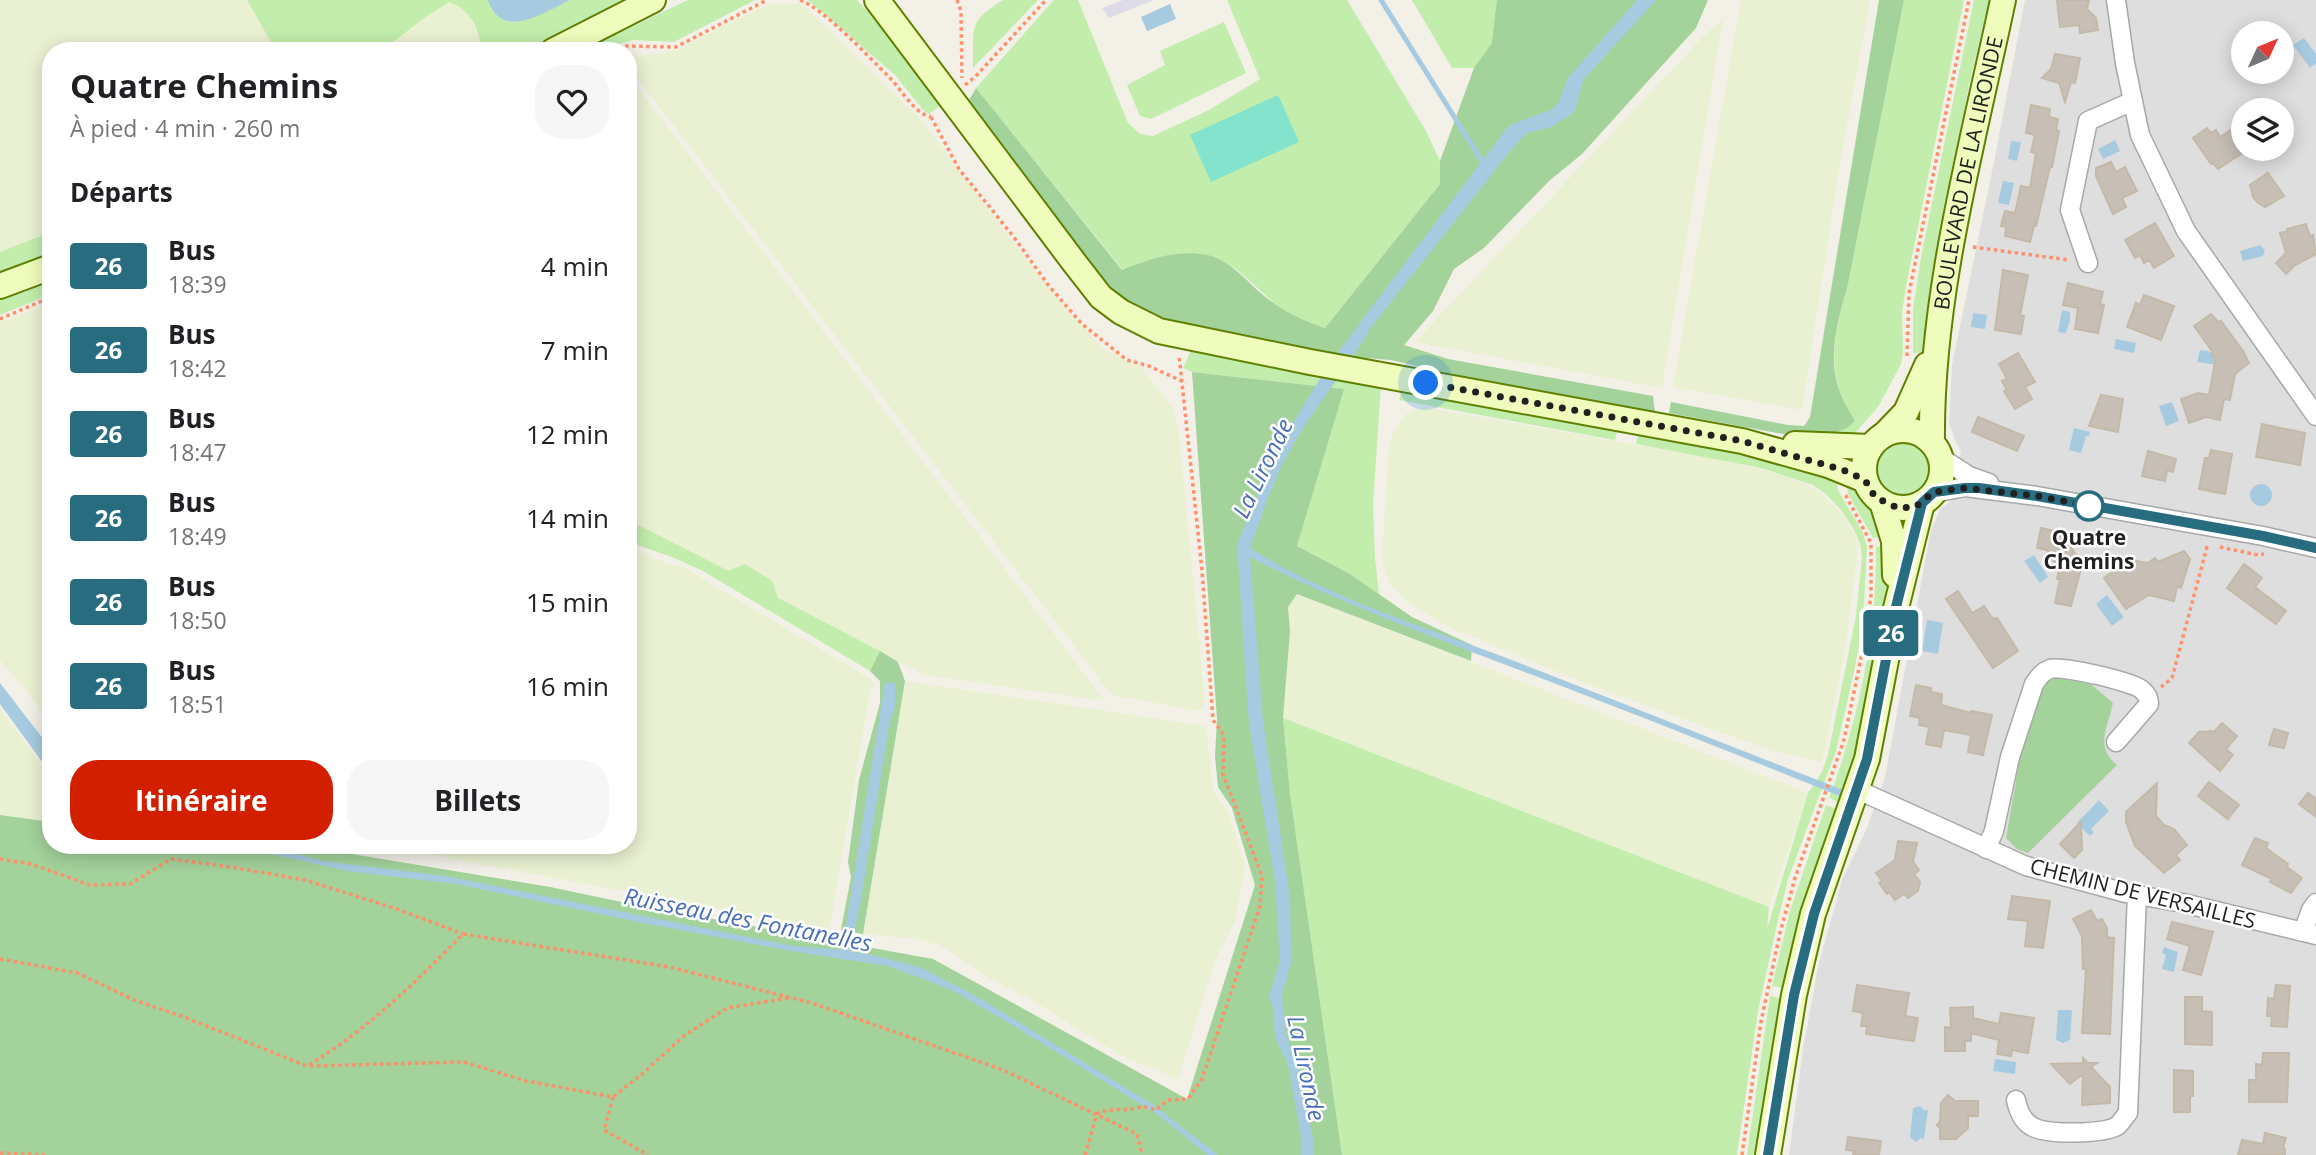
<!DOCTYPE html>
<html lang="fr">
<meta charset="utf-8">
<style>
body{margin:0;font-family:"Open Sans",sans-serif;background:#f6f6f6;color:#202124;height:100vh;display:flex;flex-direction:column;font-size:26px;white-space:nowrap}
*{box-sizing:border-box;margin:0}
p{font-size:23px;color:#757577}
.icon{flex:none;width:38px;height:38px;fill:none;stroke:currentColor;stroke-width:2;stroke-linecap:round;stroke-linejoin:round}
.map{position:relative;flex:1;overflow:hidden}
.details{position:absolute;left:42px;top:42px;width:595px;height:812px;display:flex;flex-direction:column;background:#fff;border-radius:28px;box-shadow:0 4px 18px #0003}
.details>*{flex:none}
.badge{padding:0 14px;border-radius:5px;font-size:24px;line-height:46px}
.needle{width:46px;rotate:46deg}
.tools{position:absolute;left:2231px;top:21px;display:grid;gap:14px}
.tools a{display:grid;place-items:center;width:63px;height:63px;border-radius:50%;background:#fff;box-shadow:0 4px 18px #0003;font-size:35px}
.you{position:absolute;width:35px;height:35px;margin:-18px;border:5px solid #fff;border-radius:50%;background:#1a73e8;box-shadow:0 0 0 10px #1a73e833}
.map>.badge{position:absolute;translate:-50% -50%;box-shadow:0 0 0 4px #fff}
h2{padding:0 28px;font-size:26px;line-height:63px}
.round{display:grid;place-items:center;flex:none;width:74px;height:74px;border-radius:28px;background:#f6f6f6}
.head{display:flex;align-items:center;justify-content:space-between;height:119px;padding:0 28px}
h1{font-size:33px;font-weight:700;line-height:52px}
.action{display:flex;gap:14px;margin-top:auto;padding:14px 28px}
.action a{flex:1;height:80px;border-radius:28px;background:#d21f00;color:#fff;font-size:28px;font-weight:700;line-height:80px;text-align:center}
.action a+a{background:#f6f6f6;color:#202124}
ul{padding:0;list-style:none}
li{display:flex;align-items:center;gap:21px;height:84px;padding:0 28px}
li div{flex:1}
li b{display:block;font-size:26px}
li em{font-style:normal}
li .badge{min-width:77px;font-weight:700;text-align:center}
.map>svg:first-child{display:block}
.residential{fill:#dfdede;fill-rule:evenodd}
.farmland{fill:#eaf1d2}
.grass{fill:#c2edac}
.forest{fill:#a3d29b}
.pitch{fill:#83e3cc}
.plaza{fill:#dddbe8}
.water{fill:#a6cbe1}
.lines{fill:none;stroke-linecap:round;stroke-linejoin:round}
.stream{stroke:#a6cbe1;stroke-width:5}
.building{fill:#c7bfb6;stroke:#c4b9a9;stroke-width:2}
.street-casing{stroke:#a8a8a8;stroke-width:21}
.secondary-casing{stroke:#5f8000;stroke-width:28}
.path{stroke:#ff906b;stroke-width:3.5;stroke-dasharray:3.5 3.5;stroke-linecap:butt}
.street{stroke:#fff;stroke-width:18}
.secondary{stroke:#effcbb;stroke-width:24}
.line-casing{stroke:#fff;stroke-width:16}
.line{stroke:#286c80;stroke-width:10}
.walk{stroke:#212121;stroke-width:7;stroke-dasharray:0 12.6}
.stop-dot{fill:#fff;stroke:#286c80;stroke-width:3.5}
.labels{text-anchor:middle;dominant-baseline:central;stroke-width:5;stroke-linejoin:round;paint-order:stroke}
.street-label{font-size:21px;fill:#212121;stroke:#fff}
.stop-label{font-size:21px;font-weight:bold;fill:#212121;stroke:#fff}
.water-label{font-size:23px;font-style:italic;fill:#486fb6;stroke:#fff}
</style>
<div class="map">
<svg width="2316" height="1155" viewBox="0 0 2316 1155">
<rect width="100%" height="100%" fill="#f2f0e7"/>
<!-- residential -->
<path class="residential" d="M2025,0h291v1155h-527l14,-106 15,-82 24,-87 25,-52 18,-51 46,-247 10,-22 11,-7 9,-50 -5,-8 -7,-20 3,-58 41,-198zM2244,33h38v39h-38zM2244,110h38v39h-38z"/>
<!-- farmland -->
<path class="farmland" d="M0,0h247l29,51h-225v181l-51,20z
M1741,0h129l-30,163 -38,247 -129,-23z
M449,2l9,3 10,8 12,24 1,14h-153l17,-3 24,1z
M770,4h32l120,117 107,142 73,85 38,18 34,44 5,25 26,267 -6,9 -87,-16 -484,-629v-12l12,2 39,-6 48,-27z
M1723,18l-61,370 -247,-46 283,-300z
M628,75l477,626 -180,-26 -297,-155z
M51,301v423l-20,-28 -31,-36v-337z
M1423,407l282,50 75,17 32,13 11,8 22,23 10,19 3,13 -13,99 -23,113 -50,-11 -190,-69 -128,-53 -40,-22 -11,-10 -12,-12 -6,-13 -3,-14 7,-113 5,-13 12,-18z
M628,547l40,17 15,3 189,113 -43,250 -450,-85h249z
M1296,594l512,199 -39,114 -486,-189 7,-87 -2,-24z
M905,681l301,45 7,65 15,21 17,55 -10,54 -20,39 -37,119 -58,-24 -88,-55 -36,-18 -56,-37 -23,-6 -54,-5z
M0,708l50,70 1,44 -51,-7z"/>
<!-- grass -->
<path class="grass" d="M247,0h379l-98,51h-47c-1,-22 -10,-41 -32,-49l-25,16 -31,24 -24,7 -93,2z
M688,0h67l-81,42 -41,-2 -15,4 -14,7h-24z
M808,0h49l32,34 52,71 -12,9 -5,-3 -29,-36z
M1003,0h35l-65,68c1,-41 -6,-46 30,-68z
M1054,0h24l50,123 12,11 13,2 56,-26 51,-31 -33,-79h120l79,131 14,30v23l-115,144c-10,-3 -21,-5 -30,-10 -23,-14 -39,-33 -59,-49 -35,-26 -77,-14 -113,1l-147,-182z
M1412,0h112l-50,68h-22z
M1904,0h60l-57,281 -5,31 1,41 -2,11 -23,43 -29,33 -26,-3 32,-16c-5,-9 -12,-19 -15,-29 -13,-35 -1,-75 8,-108z
M1974,0h15l-21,90 -46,263h-9v-44l8,-52z
M1224,22l22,51 -95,46 -11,-3 -13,-31 38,-20 -5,-14z
M51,232v22l-51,20v-22z
M51,278v16l-51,21v-17z
M1192,348l40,12 149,25 -8,118 2,55 4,36 -29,-20 -53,-28 46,-157 -151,-17 -9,-4z
M1403,387l215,41 -3,12 -216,-40z
M1639,430l82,17 116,30 1,13 25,43 4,14 -4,75 -9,50 -18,79 -48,128 -11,45 -19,87 -21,144h-395l-52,-361 -7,-76 486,189 -2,22 41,-136 13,-19 7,-19 28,-139 6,-59 -2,-14 -7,-15 -12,-18 -15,-16 -13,-9 -52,-17 -125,-24z
M1876 469a27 27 0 1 1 54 0a27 27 0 1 1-54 0Z
M1857,484l16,20 14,32 -14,2 -25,-44 -2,-9z
M628,520l101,51 16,-7 27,17 6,17 102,53 -10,20 -167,-100 -31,-14 -44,-15z
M1888,545l2,28 -12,74 -21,111 -16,45 -12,-5c30,-79 48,-167 47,-251z
M1826,805l14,6 -56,177 -12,-2 18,-75z
M1770,996l13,3 -24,156h-12z"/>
<!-- forest -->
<path class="forest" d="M1497,0h211l-12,28 -114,126 -33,27 -65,67 -30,21 -21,42 -29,34 44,14 205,37 2,17 -88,-18 -61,-8 -115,-27 -64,-5 -12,-6 -127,-22 -61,-16 -164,-201 13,-22 146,182c27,-11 56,-21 85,-15 24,5 39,26 57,41 19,15 38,25 61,32l115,-144v-23l34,-93 18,-25z
M1879,0h25l-56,284c-9,33 -22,73 -8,108 3,10 10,20 15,29l-8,7 -24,9 -29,-1 -125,-23 2,-11 117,23 16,1 6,-9z
M1192,372l152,17 -47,157 53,28 62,43 60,28 -1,16 -174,-67 -9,13 2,24 -7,87 7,76 52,361h-1342v-340l51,7v23h247l252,42 86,18 297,54 254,140 68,-214 -23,-77 -14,-21 -3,-31 2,-37z
M880,651l18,11 7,19 -42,253 -22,-4 10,-53 -3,-15 11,-82 21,-77v-22l-10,-10z
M2059,676l33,9 21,18c-5,25 -19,43 4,62l-89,88 -11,-4 -11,-11 18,-103 19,-52z"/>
<!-- pitch -->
<path class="pitch" d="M1278,95l21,47 -88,40 -21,-47z"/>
<!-- plaza -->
<path class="plaza" d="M1123,0h31l-45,18 -7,-10z"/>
<!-- water -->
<path class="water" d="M488,0h82c-25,12 -68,42 -82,0z
M1637,0h19l-73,80 -7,28 -4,6 -21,13 -24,6 -12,12 -143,181c-25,44 -59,82 -83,126 -17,30 -27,64 -39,96 77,49 168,77 254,109 114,44 228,90 342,134l-2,7c-103,-42 -207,-83 -311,-123 -96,-36 -191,-71 -283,-118l13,164 26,169 3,70 -10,34 5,45 11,22 15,78 1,16h-13v-19l-13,-71 -13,-28 -2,-28 -4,-13 11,-36 -5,-79 -26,-157 -12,-179 36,-89 56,-92 178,-236 5,-4 41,-15 6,-7 9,-24z
M1170,4l6,15 -29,12 -6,-14z
M2304,38l12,16v9l-6,5 -17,-23z
M2115,140l5,11 -17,8 -5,-10z
M2011,141l10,1 -4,19 -9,-2z
M2003,181l11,2 -5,22 -11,-2z
M2260,245l5,5 -2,6 -20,5 -3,-10z
M2062,310l8,2v8l-4,13 -8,-1z
M1973,313l14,2 -2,14 -14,-2z
M2116,339l20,4 -2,10 -20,-4z
M2200,350l12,2v5l9,2 -2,6 -22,-3z
M2172,402l7,19 -13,5 -7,-20z
M2074,428l16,4 -1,4h-3l-5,17 -12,-3z
M2250 495a11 11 0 1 1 22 0a11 11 0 1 1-22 0Z
M2034,555l14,22 -8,6 -16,-22z
M2107,595l17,22 -12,9 -16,-22z
M1927,620l16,3 -5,31 -16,-3z
M0,683l51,66v25l-51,-70z
M885,683h10v24l-6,18 -29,180 -10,46 31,6 41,11 59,31 171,105 66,51h-10l-51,-41 -148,-91 -57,-33 -64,-24 -97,-15 -153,-29 -182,-38 -109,-13 -71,-16 -79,-10 66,1 60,15 122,15 348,70 49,4z
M2099,800l10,11 -18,18 3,3 -4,4 -13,-13z
M2164,947l14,5 -4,20 -12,-3 4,-14 -4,-2z
M2058,1010h14l-2,30 -7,3 -7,-3z
M1995,1059l21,3 -1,12 -22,-3z
M1920,1106l4,4h4l-4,29 -3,-1 -5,4 -6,-5 3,-29z"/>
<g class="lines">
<!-- stream -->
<path class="stream" d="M1381,0l104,166"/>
</g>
<!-- building -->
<path class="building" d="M2057,0h32l-2,9 9,9 2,12 -18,3 -1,-8 -19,2z
M2055,54l25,4 -5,25 -4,-1 -6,20 -6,-19 -17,-5 9,-9z
M2031,105l19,4 -1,8 9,2 -2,12h3l-7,36h-2l-14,59h-2l-4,16 -25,-6 1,-9 -5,-1 4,-15 10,2 6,-27 9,2 6,-35 -5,-1 4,-17 -9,-2z
M2244,121v31l-26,17 -5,-6 -2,1 -18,-26 14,-10 4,5 5,-3 4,7z
M2111,162l5,10 9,-5 12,24 -15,7 4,9 -13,7 -17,-38v-8z
M2268,173l16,23 -19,11 -7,-4 -5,-6 -3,-12z
M2155,223l19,33 -20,12 -5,-8 -5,3 -4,-8 -5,3 -10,-18z
M2306,224l4,12 3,-1 3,19 -21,11 -9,9 -10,-11 10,-10 -6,-20 8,-2 -1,-2z
M2003,270l25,5 -8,40 4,1 -3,18 -26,-4z
M2068,283l35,9 -3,12 4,1 -6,28 -23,-4 3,-21 -15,-3z
M2144,295l30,11 -13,34 -34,-13 9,-24 4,2z
M2211,314l7,8 3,-1 22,30 6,12 -14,11 -5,26 -6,-1 -4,21 -14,-3 -17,6 -8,-24 17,-6 11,2 7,-38h-4v-6l-18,-25z
M2018,353l17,29 -10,5 7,12 -17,10 -11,-18 3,-1 -5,-9 5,-2 -8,-15z
M2101,395l22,4 -5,33 -29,-6z
M1978,417l46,19 -7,15 -45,-19z
M2262,424l43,9 -5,32 -44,-8z
M2211,450l21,4 -7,40 -26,-5 6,-31h4z
M2148,451l28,8 -3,13 -6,-2 -2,11 -23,-5z
M2041,528l21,5 14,22 8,2 -13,49 -16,-3 5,-24h-3l2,-9 -12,-20 -10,-2z
M2184,551l6,8 -9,29 -4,-2 -3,15 -25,-6 -23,14 -22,-31 11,-8 -5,-7 8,-5 30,5 7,-5 3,4z
M2244,564l18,14 -7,9 31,24 -10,13 -49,-36z
M1958,591l14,22 12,-7 9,13 4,-1 21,33 -25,17 -47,-69z
M1916,685l15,3v4l11,2 -1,11 30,8v-2l21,4 -9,40 -15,-3 3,-17 -27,-5 -3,17 -15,-3 3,-17 -10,-2 1,-7 -10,-2z
M2222,723l15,13 -11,13 7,6 -13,16 -31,-28 10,-11 16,-1z
M2274,729l14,4 -4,15 -15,-3z
M2209,782l30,23 -11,14 -30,-23z
M2157,783l-1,33 8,9 10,4 13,16 -11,10 4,5 -16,13 -29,-27 -9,-24v-10z
M2308,793l8,6v18l-17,-13z
M2081,822l1,28 -8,8 -14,-14z
M2255,838l13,5 -2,5 22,16 -1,3 15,11 -11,15 -21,-11 2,-3 -30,-14z
M1898,841l19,2 -4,19 6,8 -5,4 6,8 -2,9 -10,7 -4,-4 -9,6 -6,-8 -2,2 -8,-11 3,-2 -6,-8 19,-13z
M2012,896l38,5 -7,47 -18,-2 3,-25 -20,-2z
M2091,910l6,11 5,-2 5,9v9l7,1 -4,96 -28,-1 4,-64h-3l-1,-33 -9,-17z
M2172,922l41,10 -12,43 -18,-5 7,-24 -23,-7z
M1857,985l52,8 -4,23 13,2 -4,23 -48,-7 1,-8h-6l2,-13 -10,-2z
M2276,985l14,1 -3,41 -16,-1 1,-10h-5l1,-18 6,1z
M2185,997h17v14l10,1v33l-27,-1z
M1973,1007v11l26,6 2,-11 33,5 -6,35 -16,-3 -1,6 -14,-2 2,-14 -28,-7v8h-6v10h-20v-24l6,1 -1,-20z
M2263,1053h26l-2,49h-38v-22h7v-16l6,1z
M2083,1058l5,5h9l-6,4 19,20v16l-28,2 1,-31 -13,10 -19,-20 32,-1z
M2174,1070l19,1v25h-3v16h-16z
M1948,1095l7,6h23v15h-10v12l-12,11h-16v-11l-3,-3 3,-4 1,-18z
M2265,1133l21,5 -3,10 2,1v6h-47l4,-15 21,4z
M1848,1137l33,4 -2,14h-26l1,-4 -8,-1z"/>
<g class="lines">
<defs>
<path id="street" d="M2116,0l9,63 15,72 46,96 130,185
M2088,263l-18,-53 18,-89 45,-20
M1940,457l29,19 20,7
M1934,493l31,-6 72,9 226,40 53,12
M1858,790l168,76 100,27 57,10 133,32
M1986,849l8,-18 16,-74 24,-73c5,-7 8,-12 16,-15 11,-4 84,13 92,21 5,4 7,8 7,14l-33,38
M2303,932l8,-22 5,-7
M2016,1100c2,10 7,22 17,27 15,8 70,7 84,-1 4,-3 7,-9 11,-13l9,-218"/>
<g id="secondary">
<path d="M877,0l196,261 28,36 20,15 38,19 151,31 432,79 86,24 37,15"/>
<path d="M553,51l100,-51"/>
<path d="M0,286l51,-19"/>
<circle cx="1903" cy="469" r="39"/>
<path d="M1884,435l22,-23 21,-47"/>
<path id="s1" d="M1932,443c-2,-146 41,-300 71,-443"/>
<path d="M1795,444l76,3"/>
<path d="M1882,502l12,39 1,34"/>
<path d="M1768,1155l26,-160 19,-81 54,-155 29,-151 26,-105"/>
</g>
</defs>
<!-- street casing -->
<use href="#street" class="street-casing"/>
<!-- secondary casing -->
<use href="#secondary" class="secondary-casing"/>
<!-- path -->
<path class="path" d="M800,0c24,9 68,56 88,76 12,11 26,38 43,41
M957,0l4,11 1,67
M612,51l14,-5 50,1 91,-47
M965,85l10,-8 71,-77
M931,117l28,52 54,67 36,50 33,38 45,36 22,6 37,17
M1973,247l96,13
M0,319l51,-22
M1907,356l2,-63 60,-293
M2220,547l38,8 6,-1
M2161,687l11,-9 36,-135
M0,859l31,5 59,21 40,-1 41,-25 60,8 74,13 92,29 66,25
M0,959l77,14 57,27 50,17 123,49c59,-35 108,-83 156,-132l206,33 143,36 191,67 134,64 5,21
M310,1066l154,-4 62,19 87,16 29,-23 43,-39 42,-27 61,-10
M613,1097l-9,33 44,25
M0,1153l46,2
M1085,1155l12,-41c16,-8 28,-1 46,-8l13,4 12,-10 20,-1 14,-20 58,-173 2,-30 -39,-102 1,-39 -11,-15 -11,-150 -23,-215
M1742,1155l19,-133 19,-89 15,-55 49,-138 21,-101 6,-43v-53l-26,-49"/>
<!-- street -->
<use href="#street" class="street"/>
<!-- secondary -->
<use href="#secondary" class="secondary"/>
</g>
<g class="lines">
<defs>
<path id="line" d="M1768,1155l26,-160 20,-81 53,-155 29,-152 26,-104 12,-11 31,-4h14l58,8 226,40 53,12"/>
</defs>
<!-- line casing -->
<use href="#line" class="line-casing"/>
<!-- line -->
<use href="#line" class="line"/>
<!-- walk -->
<path class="walk" d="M1426,383l316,58 101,29 22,10 10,17 23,11 17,-1 19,-15 31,-4 72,8 52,10"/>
</g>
<!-- markers -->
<circle class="stop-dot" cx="2089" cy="506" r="14"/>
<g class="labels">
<!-- street labels -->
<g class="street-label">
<text stroke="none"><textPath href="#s1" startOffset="273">BOULEVARD DE LA LIRONDE</textPath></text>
<text transform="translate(2143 893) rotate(14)">CHEMIN DE VERSAILLES</text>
</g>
<!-- stop labels -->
<g class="stop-label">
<text x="2089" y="537">Quatre<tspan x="2089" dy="24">Chemins</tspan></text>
</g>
<!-- water labels -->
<g class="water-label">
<text transform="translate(1262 468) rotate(-64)">La Lironde</text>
<text transform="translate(748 919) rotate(11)">Ruisseau des Fontanelles</text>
<text transform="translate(1307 1068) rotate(78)">La Lironde</text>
</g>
</g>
</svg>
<div class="tools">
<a><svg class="needle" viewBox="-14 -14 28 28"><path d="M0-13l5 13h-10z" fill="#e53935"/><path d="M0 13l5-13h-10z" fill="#757577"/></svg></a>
<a><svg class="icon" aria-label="layers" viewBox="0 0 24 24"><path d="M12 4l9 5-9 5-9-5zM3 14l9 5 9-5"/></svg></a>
</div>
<div class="you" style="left:1426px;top:383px"></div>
<b class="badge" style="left:1891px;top:633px;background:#286c80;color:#fff">26</b>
<section class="details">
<div class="head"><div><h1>Quatre Chemins</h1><p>À pied · 4 min · 260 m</p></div><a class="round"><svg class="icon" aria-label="heart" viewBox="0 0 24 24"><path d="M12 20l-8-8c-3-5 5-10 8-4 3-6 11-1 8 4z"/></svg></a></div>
<h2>Départs</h2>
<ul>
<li><span class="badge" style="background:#286c80;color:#fff">26</span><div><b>Bus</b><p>18:39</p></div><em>4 min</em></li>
<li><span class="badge" style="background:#286c80;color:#fff">26</span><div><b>Bus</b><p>18:42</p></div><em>7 min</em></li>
<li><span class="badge" style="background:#286c80;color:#fff">26</span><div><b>Bus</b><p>18:47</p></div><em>12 min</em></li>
<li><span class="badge" style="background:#286c80;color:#fff">26</span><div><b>Bus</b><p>18:49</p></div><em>14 min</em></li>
<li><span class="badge" style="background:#286c80;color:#fff">26</span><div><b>Bus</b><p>18:50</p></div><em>15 min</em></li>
<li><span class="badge" style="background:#286c80;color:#fff">26</span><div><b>Bus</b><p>18:51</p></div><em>16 min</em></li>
</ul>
<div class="action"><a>Itinéraire</a><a>Billets</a></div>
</section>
</div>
